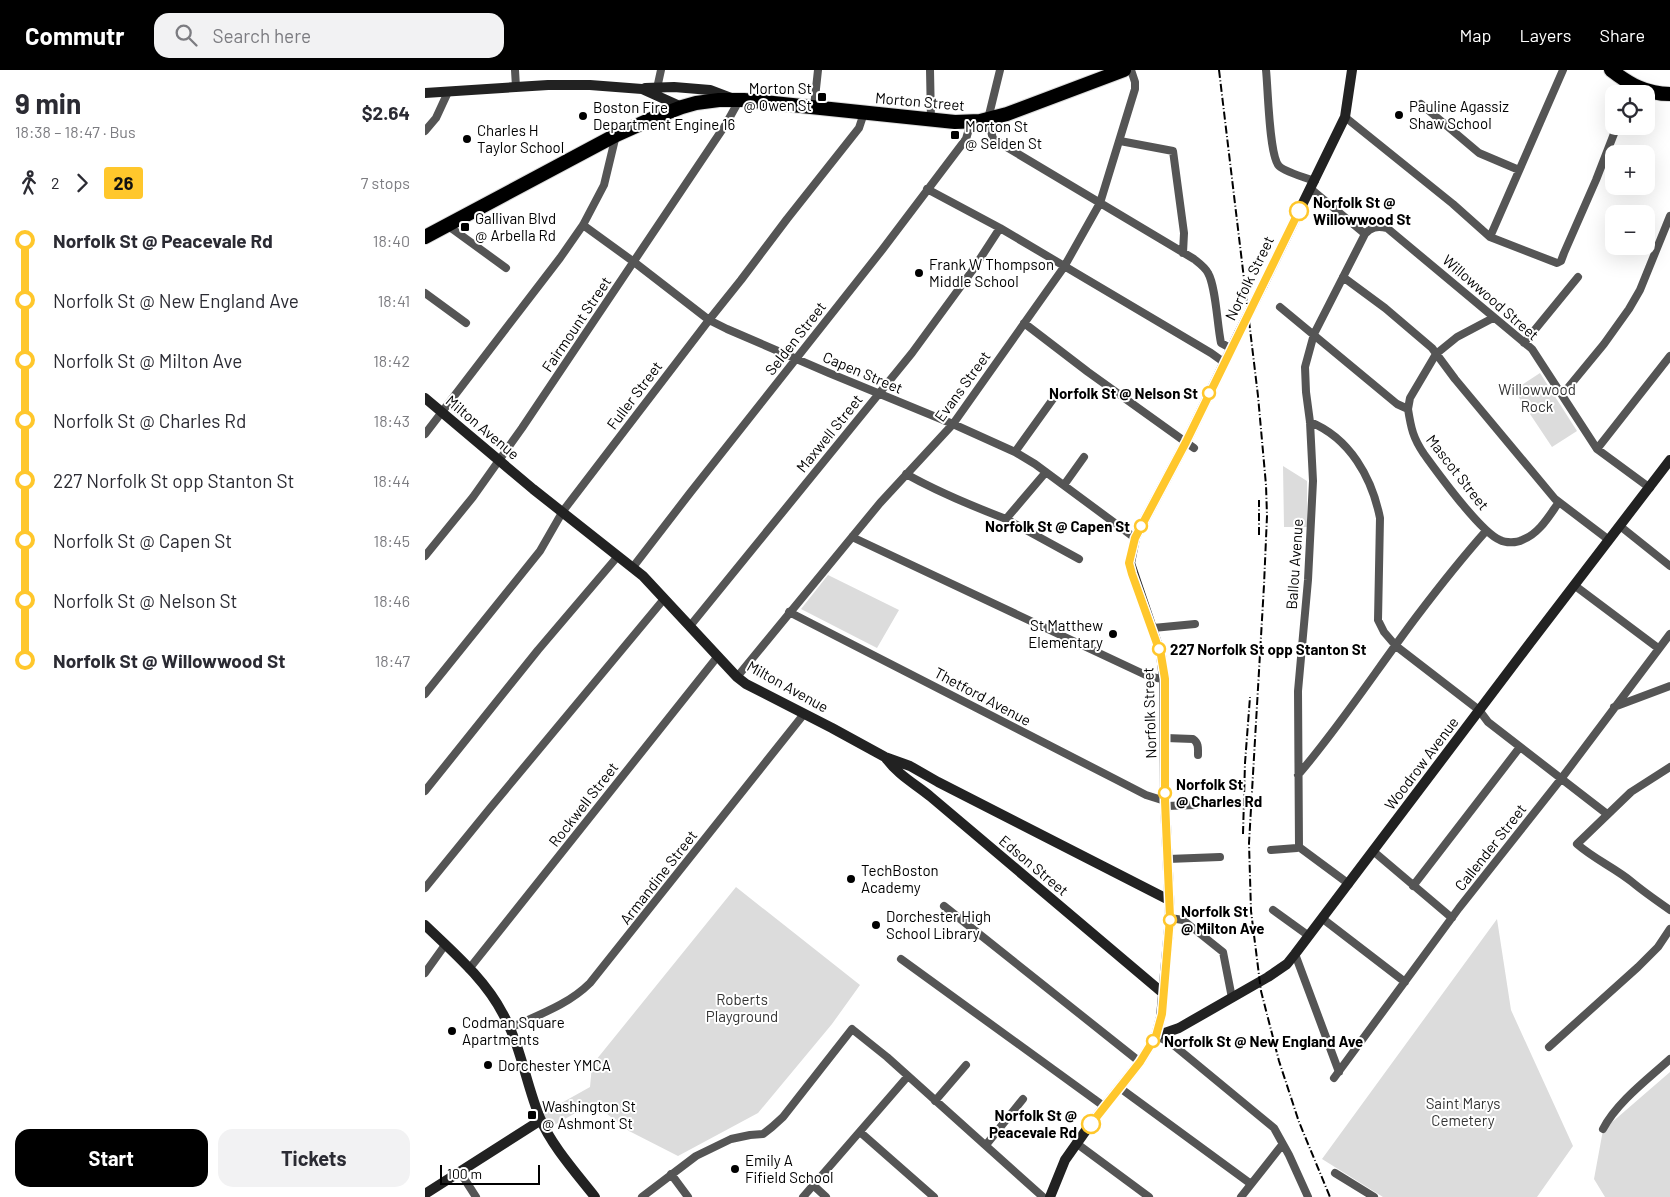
<!DOCTYPE html>
<meta charset="utf-8">
<style>
body{margin:0;font-family:Barlow,sans-serif;background:#f2f2f3;color:#2b2b33;height:100vh;display:flex;flex-direction:column;font-size:19px;white-space:nowrap}
*{box-sizing:border-box;margin:0}
p{font-size:16px;color:#7c7c81}
.icon{flex:none;width:28px;height:28px;fill:none;stroke:currentColor;stroke-width:2;stroke-linecap:round;stroke-linejoin:round}
.map{position:relative;flex:1;overflow:hidden}
.drawer{display:flex;flex-direction:column;background:#fff;width:425px}
.drawer>*{flex:none}
.badge{padding:0 10px;border-radius:4px;font-size:18px;line-height:32px}
.tools{position:absolute;left:1180px;top:15px;display:grid;gap:10px}
.tools a{display:grid;place-items:center;width:50px;height:50px;border-radius:10px;background:#fff;box-shadow:0 5px 20px #0002;font-size:25px}
.scale{position:absolute;left:15px;bottom:12px;width:100px;box-sizing:border-box;padding-left:5px;border:2px solid #000;border-top:0;font-size:14px;line-height:18px;white-space:nowrap;color:#000;-webkit-text-stroke:4px #fff;paint-order:stroke}
.map>.badge{position:absolute;translate:-50% -50%;box-shadow:0 0 0 2px #fff}
.legs{display:flex;align-items:center;gap:8px;height:55px;padding:0 15px;font-size:16px}
.legs p{margin-inline-start:auto}
.summary{display:flex;align-items:center;justify-content:space-between;height:85px;padding:0 15px}
h1{font-size:28px;font-weight:700;line-height:38px}
.cta{display:flex;gap:10px;margin-top:auto;padding:10px 15px}
.cta a{flex:1;height:58px;border-radius:15px;background:#000;color:#fff;font-size:20px;font-weight:700;line-height:58px;text-align:center}
.cta a+a{background:#f2f2f3;color:#2b2b33}
ul{padding:0 15px;list-style:none}
li{display:flex;align-items:center;gap:18px;height:60px;font-size:19px}
li i{display:grid;place-items:center;width:8px;height:100%;margin:0 6px;background:currentColor}
li i::after{content:'';width:12px;height:12px;margin:-6px;border:4px solid;border-radius:50%;background:#fff}
li p{margin-inline-start:auto}
li:first-child i{background:linear-gradient(#0000 50%,currentColor 0)}
li:last-child i{background:linear-gradient(currentColor 50%,#0000 0)}
header{display:flex;align-items:center;gap:30px;box-sizing:border-box;height:70px;padding:0 25px;background:#000;color:#fff}
header strong{font-size:24px}
nav{display:flex;gap:28px;margin-inline-start:auto;font-size:18px}
.search{width:350px;height:45px;background:#f2f2f3;display:flex;align-items:center;gap:12px;box-sizing:border-box;padding:0 18px;border-radius:15px;color:#7c7c81;font-size:19px}
main{display:flex;flex:1;min-height:0}
.map>svg:first-child{display:block}
.green{fill:#dcdcdc}
.lines{fill:none;stroke-linecap:round;stroke-linejoin:round}
.highway-casing{stroke:#dbdbdb;stroke-width:16}
.street{stroke:#555;stroke-width:8}
.secondary{stroke:#222;stroke-width:10}
.highway{stroke:#000;stroke-width:14}
.rail{stroke:#000;stroke-width:2;stroke-dasharray:8 2.5 1 2.5;stroke-linecap:butt}
.secondary-bridge{stroke:#222;stroke-width:10}
.line-1-casing{stroke:#fff;stroke-width:11}
.line-1{stroke:#ffc72c;stroke-width:8}
.poi-dot{fill:#000;stroke:#fff;stroke-width:2}
.stop-1-dot{fill:#fff;stroke:#ffc72c;stroke-width:2.5}
.labels{text-anchor:middle;dominant-baseline:central;stroke-width:4;stroke-linejoin:round;paint-order:stroke}
.poi-label{font-size:15px;fill:#000;stroke:#fff;text-anchor:start}
.street-label{font-size:15px;fill:#000;stroke:#fff}
.stop-label{font-size:15px;font-weight:bold;fill:#000;stroke:#fff;text-anchor:start}
.park-label{font-size:15px;fill:#333;stroke:#fff}
</style>
<header>
<strong>Commutr</strong>
<div class="search"><svg class="icon" aria-label="search" viewBox="0 0 24 24"><circle cx="10" cy="10" r="6"/><path d="M15 15l6 6"/></svg>Search here</div>
<nav><a>Map</a><a>Layers</a><a>Share</a></nav>
</header>
<main>
<section class="drawer">
<div class="summary"><div><h1>9 min</h1><p>18:38 – 18:47 · Bus</p></div><b>$2.64</b></div>
<div class="legs"><svg class="icon" aria-label="walk" viewBox="0 0 24 24"><circle cx="13" cy="4" r="2"/><path d="M13 8l-2 6 4 7M11 14l-3 7M7 12l3-4h3l4 4"/></svg>2<svg class="icon" aria-label="forward" viewBox="0 0 24 24"><path d="M9 5l7 7-7 7"/></svg><b class="badge" style="background:#ffc72c;color:#111">26</b><p>7 stops</p></div>
<ul>
<li><i style="color:#ffc72c"></i><b>Norfolk St @ Peacevale Rd</b><p>18:40</p></li>
<li><i style="color:#ffc72c"></i><span>Norfolk St @ New England Ave</span><p>18:41</p></li>
<li><i style="color:#ffc72c"></i><span>Norfolk St @ Milton Ave</span><p>18:42</p></li>
<li><i style="color:#ffc72c"></i><span>Norfolk St @ Charles Rd</span><p>18:43</p></li>
<li><i style="color:#ffc72c"></i><span>227 Norfolk St opp Stanton St</span><p>18:44</p></li>
<li><i style="color:#ffc72c"></i><span>Norfolk St @ Capen St</span><p>18:45</p></li>
<li><i style="color:#ffc72c"></i><span>Norfolk St @ Nelson St</span><p>18:46</p></li>
<li><i style="color:#ffc72c"></i><b>Norfolk St @ Willowwood St</b><p>18:47</p></li>
</ul>
<div class="cta"><a>Start</a><a>Tickets</a></div>
</section>
<div class="map">
<svg width="1245" height="1127" viewBox="0 0 1245 1127">
<rect width="100%" height="100%" fill="#fff"/>
<!-- green -->
<path class="green" d="M1115,303l37,58 -25,16 -38,-57z
M858,396l24,15v46h-23z
M403,505l71,35 -22,38 -76,-39z
M311,817l124,98 -28,39 -74,89 -80,43 -49,-25 -36,-28 -44,25 -9,-13 50,-28 2,-22z
M1072,849l14,91 62,136 -36,51h-154l-61,-38z
M1245,1002v125h-65l-11,-18 9,-49z"/>
<g class="lines">
<defs>
<path id="highway" d="M1186,0c18,14 35,24 59,24
M0,167l191,-102 40,-18 26,-10 14,-4 23,-3h25l211,22 25,-1 27,-7 117,-44"/>
</defs>
<!-- highway casing -->
<use href="#highway" class="highway-casing"/>
<!-- street -->
<path class="street" d="M90,0l1,17
M505,0l1,50
M575,0l-12,49 5,20 201,120c5,4 11,8 14,14 8,14 9,51 13,70l11,6
M841,0c2,17 3,86 13,96 6,6 27,12 36,15
M231,23l5,-23
M996,34l58,49 40,17
M389,37l4,-37
M920,47l108,87 37,33 67,26 4,-2 3,-8 32,-73 21,-54
M0,61l11,-13 12,-26
M695,71l53,10 11,82 -1,20
M502,119l73,39 211,125 14,10
M886,119l54,45c6,-7 12,-8 22,-6l145,121 65,100 53,39
M22,155l59,43
M158,155l51,37 75,58 18,9 102,44 124,51 62,28 20,12 100,74
M1065,167l73,-167
M918,207l42,31 47,40 23,31 100,120 54,41
M0,223l41,30
M855,237l117,97 11,5c3,19 5,29 16,45 14,19 56,78 76,86 5,3 17,3 22,0 17,-6 27,-24 37,-38
M599,253l64,49 106,76
M1099,273l54,-66
M1137,325l42,-51 25,-35 11,-19 30,-74
M983,339l2,-11 26,-44 21,-17 36,-19
M885,352c40,16 62,56 70,96l-2,102 6,12 12,14 83,64 9,12 119,92
M0,364l135,-176 23,-33 21,-40 12,-50
M1172,379l73,-93
M590,382l38,-53
M481,404c32,18 66,32 100,45l40,-47
M639,415l20,-28
M581,449l73,40
M1195,456l50,40
M427,467l298,140 14,2
M0,486l48,-59 49,-69 204,-304 10,-18 2,-6
M208,497l57,-74 192,-243 84,-111 5,-17
M1149,515l84,63
M364,542l326,167 31,16 19,6
M265,556l222,-273 60,-82 28,-43
M728,558l42,-4
M312,607l143,-174 73,-79 111,-157 36,-64 35,-114v-7l-4,-12
M0,624l115,-143 23,-40 146,-191 32,-40 46,-61 72,-91 5,-15
M1189,637l56,-21
M741,668l27,1c6,4 5,10 5,16
M1245,697l-39,25 -54,52c17,15 38,24 55,38 12,10 25,19 38,28
M873,705c43,-50 79,-106 119,-159 22,-29 45,-58 69,-85
M0,721l113,-141 80,-94
M741,736l30,-1
M846,780l26,-2 2,-1
M948,781l79,67
M743,789l52,-2
M924,814l-50,-37 -1,-156 10,-111 5,-99 -3,-59 -4,-30 -1,-25 9,-33 51,-100
M988,816l107,-139
M0,818l66,-81 173,-208
M519,836l196,156
M848,840l36,26
M745,848l13,2 40,32 9,46
M898,849l82,63
M870,884l44,118
M476,889l204,148
M44,899l249,-313
M0,903l20,-28
M85,958c28,-13 58,-23 80,-45l214,-269
M731,966l15,7 103,85 15,27 19,42
M1124,977l89,-80 20,-20 12,-18
M909,1008l125,-170 102,-129 109,-145
M695,1018l131,96
M510,1031l31,-36
M1178,1059c14,-27 45,-50 67,-70
M435,1062l74,65
M651,1073l73,54
M561,1075l37,-46
M35,1102l16,25
M910,1103l39,24
M246,1104l17,23
M388,1115l13,12
M217,1127l54,-41 35,-17 19,-4 13,-1 9,-7 11,-10 69,-88 35,28 156,140
M378,1127l105,-121
M816,1127l41,-52"/>
<!-- secondary -->
<path class="secondary" d="M220,18l29,-1 36,3 21,8
M0,23l123,-8h42l52,4 40,18
M838,215l82,-168 7,-47
M0,328l108,91 110,87 94,101 9,7 86,44 53,29 25,9 28,16 231,118
M460,687c14,19 29,26 46,40l233,197
M0,855c28,27 60,54 78,89 18,32 23,70 37,104 11,27 37,56 55,79
M731,966l23,-8 89,-51 19,-13 8,-10 235,-311 140,-183
M0,1124l116,-74
M625,1127l15,-37 24,-34 51,-64 16,-26 5,-19 9,-99 -5,-117 -1,-122 -3,-24 -31,-92 5,-25 51,-96 53,-109"/>
<!-- highway -->
<use href="#highway" class="highway"/>
<!-- rail -->
<path class="rail" d="M794,0l39,326 8,89 1,31 -3,69 -15,258 2,68 10,80 18,70 20,61 31,75
M834,465v-35
M818,764l2,-71 5,-66"/>
<!-- secondary-bridge -->
<path class="secondary-bridge" d="M814,263l24,-48"/>
</g>
<g class="lines">
<defs>
<path id="line-1" d="M666,1054l49,-62 16,-26 6,-22 8,-96 -5,-117v-122l-4,-24 -29,-81 -3,-11 6,-25 51,-96 113,-231"/>
</defs>
<!-- line-1 casing -->
<use href="#line-1" class="line-1-casing"/>
<!-- line-1 -->
<use href="#line-1" class="line-1"/>
</g>
<!-- markers -->
<g class="poi-dot">
<rect x="392" y="22" width="10" height="10" rx="2.5"/>
<circle cx="974" cy="45" r="5"/>
<circle cx="158" cy="46" r="5"/>
<rect x="525" y="60" width="10" height="10" rx="2.5"/>
<circle cx="42" cy="69" r="5"/>
<rect x="35" y="152" width="10" height="10" rx="2.5"/>
<circle cx="494" cy="203" r="5"/>
<circle cx="688" cy="564" r="5"/>
<circle cx="426" cy="809" r="5"/>
<circle cx="451" cy="855" r="5"/>
<circle cx="27" cy="961" r="5"/>
<circle cx="63" cy="995" r="5"/>
<rect x="102" y="1040" width="10" height="10" rx="2.5"/>
<circle cx="310" cy="1099" r="5"/>
</g>
<g class="stop-1-dot">
<circle cx="874" cy="141" r="9"/>
<circle cx="784" cy="323" r="6"/>
<circle cx="716" cy="456" r="6"/>
<circle cx="734" cy="579" r="6"/>
<circle cx="740" cy="723" r="6"/>
<circle cx="745" cy="850" r="6"/>
<circle cx="728" cy="971" r="6"/>
<circle cx="666" cy="1054" r="9"/>
</g>
<g class="labels">
<!-- poi labels -->
<g class="poi-label">
<text x="387" y="18" text-anchor="end">Morton St<tspan x="387" dy="17">@ Owen St</tspan></text>
<text x="984" y="36">Pauline Agassiz<tspan x="984" dy="17">Shaw School</tspan></text>
<text x="168" y="37">Boston Fire<tspan x="168" dy="17">Department Engine 16</tspan></text>
<text x="540" y="56">Morton St<tspan x="540" dy="17">@ Selden St</tspan></text>
<text x="52" y="60">Charles H<tspan x="52" dy="17">Taylor School</tspan></text>
<text x="50" y="148">Gallivan Blvd<tspan x="50" dy="17">@ Arbella Rd</tspan></text>
<text x="504" y="194">Frank W Thompson<tspan x="504" dy="17">Middle School</tspan></text>
<text x="678" y="555" text-anchor="end">St Matthew<tspan x="678" dy="17">Elementary</tspan></text>
<text x="436" y="800">TechBoston<tspan x="436" dy="17">Academy</tspan></text>
<text x="461" y="846">Dorchester High<tspan x="461" dy="17">School Library</tspan></text>
<text x="37" y="952">Codman Square<tspan x="37" dy="17">Apartments</tspan></text>
<text x="73" y="995">Dorchester YMCA</text>
<text x="117" y="1036">Washington St<tspan x="117" dy="17">@ Ashmont St</tspan></text>
<text x="320" y="1090">Emily A<tspan x="320" dy="17">Fifield School</tspan></text>
</g>
<!-- street labels -->
<g class="street-label">
<text transform="translate(495 31) rotate(5)">Morton Street</text>
<text transform="translate(824 208) rotate(-64)">Norfolk Street</text>
<text transform="translate(1066 227) rotate(41)">Willowwood Street</text>
<text transform="translate(151 254) rotate(-56)">Fairmount Street</text>
<text transform="translate(370 268) rotate(-52)">Selden Street</text>
<text transform="translate(438 302) rotate(23)">Capen Street</text>
<text transform="translate(537 316) rotate(-54)">Evans Street</text>
<text transform="translate(209 325) rotate(-53)">Fuller Street</text>
<text transform="translate(58 357) rotate(40)">Milton Avenue</text>
<text transform="translate(404 363) rotate(-51)">Maxwell Street</text>
<text transform="translate(1033 402) rotate(52)">Mascot Street</text>
<text transform="translate(869 494) rotate(-86)">Ballou Avenue</text>
<text transform="translate(363 616) rotate(29)">Milton Avenue</text>
<text transform="translate(558 626) rotate(28)">Thetford Avenue</text>
<text transform="translate(724 643) rotate(-92)">Norfolk Street</text>
<text transform="translate(996 693) rotate(-53)">Woodrow Avenue</text>
<text transform="translate(158 734) rotate(-52)">Rockwell Street</text>
<text transform="translate(1065 777) rotate(-52)">Callender Street</text>
<text transform="translate(609 795) rotate(40)">Edson Street</text>
<text transform="translate(233 807) rotate(-52)">Armandine Street</text>
</g>
<!-- stop labels -->
<g class="stop-label">
<text x="888" y="132">Norfolk St @<tspan x="888" dy="17">Willowwood St</tspan></text>
<text x="773" y="323" text-anchor="end">Norfolk St @ Nelson St</text>
<text x="705" y="456" text-anchor="end">Norfolk St @ Capen St</text>
<text x="745" y="579">227 Norfolk St opp Stanton St</text>
<text x="751" y="714">Norfolk St<tspan x="751" dy="17">@ Charles Rd</tspan></text>
<text x="756" y="841">Norfolk St<tspan x="756" dy="17">@ Milton Ave</tspan></text>
<text x="739" y="971">Norfolk St @ New England Ave</text>
<text x="652" y="1045" text-anchor="end">Norfolk St @<tspan x="652" dy="17">Peacevale Rd</tspan></text>
</g>
<!-- park labels -->
<g class="park-label">
<text x="1112" y="319">Willowwood<tspan x="1112" dy="17">Rock</tspan></text>
<text x="317" y="929">Roberts<tspan x="317" dy="17">Playground</tspan></text>
<text x="1038" y="1033">Saint Marys<tspan x="1038" dy="17">Cemetery</tspan></text>
</g>
</g>
</svg>
<div class="tools">
<a><svg class="icon" aria-label="locate" viewBox="0 0 24 24"><circle cx="12" cy="12" r="6"/><path d="M12 2v4M12 18v4M2 12h4M18 12h4"/></svg></a>
<a>+</a>
<a>−</a>
</div>
<div class="scale">100 m</div>
</div>
</main>
